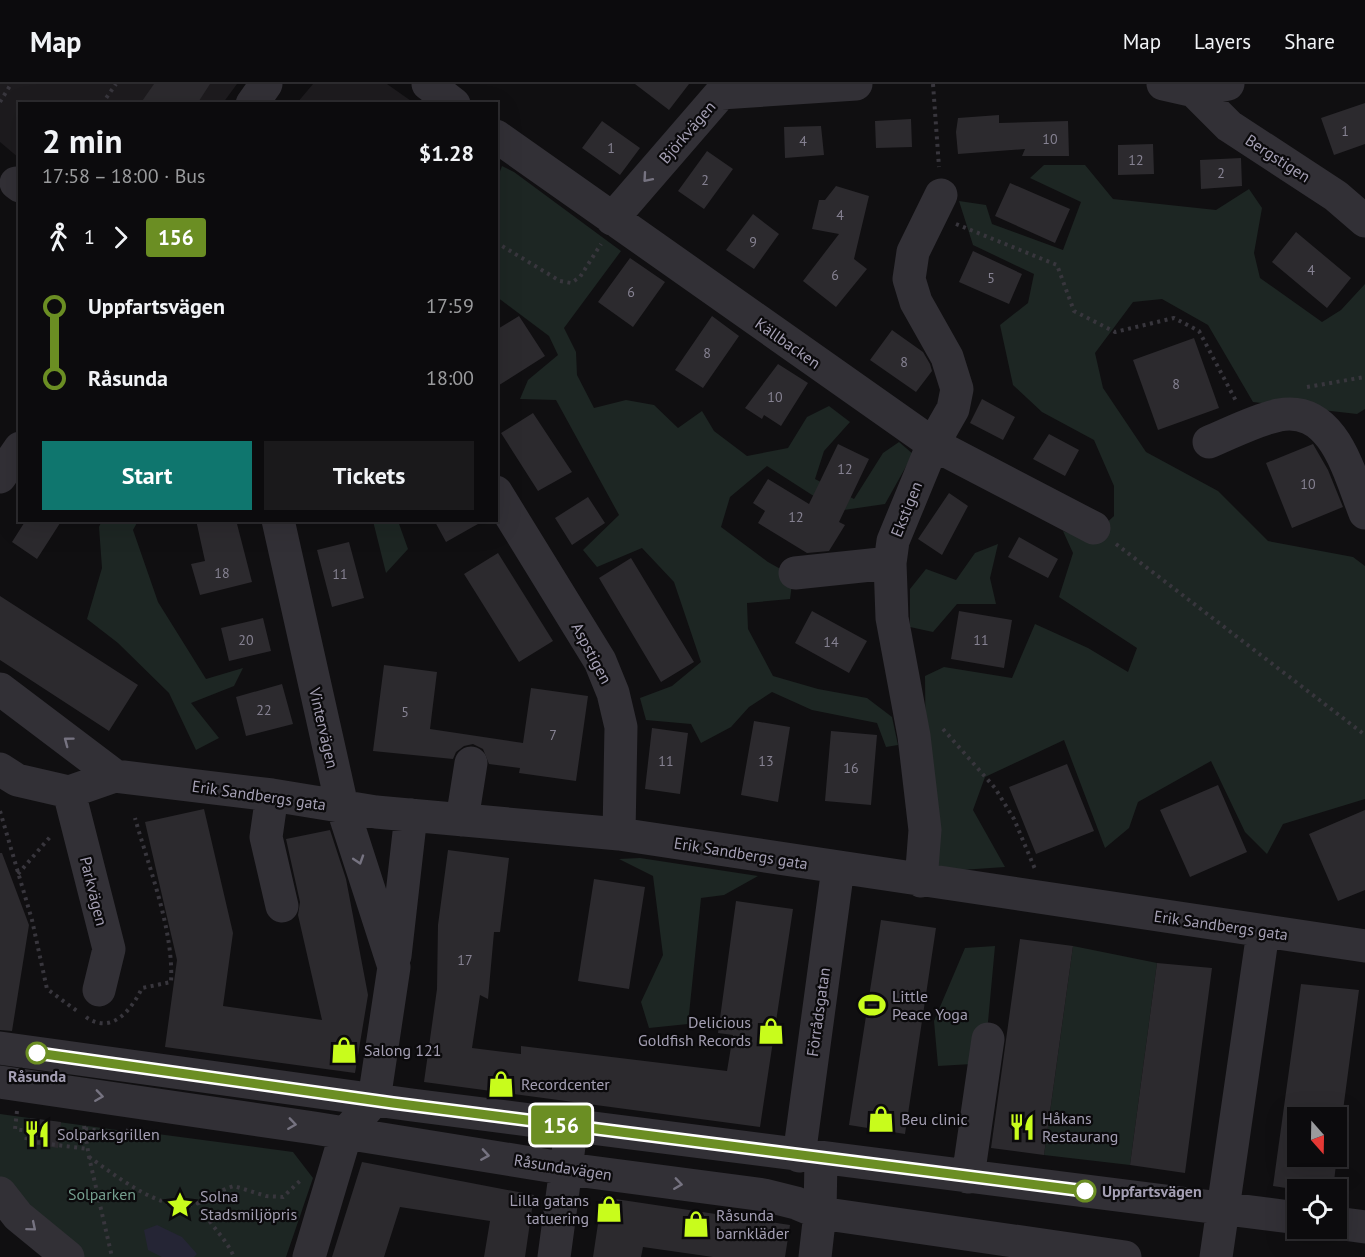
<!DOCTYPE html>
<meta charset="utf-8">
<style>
body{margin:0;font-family:"PT Sans",sans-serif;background:#1a191b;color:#f1f3f6;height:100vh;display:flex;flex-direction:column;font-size:22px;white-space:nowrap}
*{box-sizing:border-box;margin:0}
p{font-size:20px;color:#9a9b9d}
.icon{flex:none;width:33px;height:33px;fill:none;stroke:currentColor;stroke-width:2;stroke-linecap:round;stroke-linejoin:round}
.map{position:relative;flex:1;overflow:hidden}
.sheet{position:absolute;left:18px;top:18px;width:480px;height:420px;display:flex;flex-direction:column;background:#0c0b0d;border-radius:0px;box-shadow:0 6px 24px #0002,0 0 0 2px #2c2b2e}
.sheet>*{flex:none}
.badge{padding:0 12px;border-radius:4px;font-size:21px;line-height:39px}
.needle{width:39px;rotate:160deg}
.controls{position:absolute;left:1287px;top:1023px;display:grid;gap:12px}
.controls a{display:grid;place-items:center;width:60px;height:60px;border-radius:0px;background:#0c0b0d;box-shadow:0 6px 24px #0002,0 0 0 2px #2c2b2e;font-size:30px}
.map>.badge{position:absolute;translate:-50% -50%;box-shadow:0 0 0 3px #fff}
.legs{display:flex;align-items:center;gap:9px;height:66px;padding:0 24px;font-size:20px}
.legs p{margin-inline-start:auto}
.summary{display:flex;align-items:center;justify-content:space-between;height:102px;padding:0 24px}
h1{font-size:33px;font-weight:700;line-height:45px}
.action{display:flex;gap:12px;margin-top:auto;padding:12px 24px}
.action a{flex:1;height:69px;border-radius:0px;background:#0f766e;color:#fff;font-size:24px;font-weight:700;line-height:69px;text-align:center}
.action a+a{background:#1a191b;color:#f1f3f6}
ul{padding:0 24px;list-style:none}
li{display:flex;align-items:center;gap:21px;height:72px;font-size:22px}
li i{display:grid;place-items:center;width:9px;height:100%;margin:0 8px;background:currentColor}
li i::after{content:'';width:15px;height:15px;margin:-8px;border:4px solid;border-radius:50%;background:#0c0b0d}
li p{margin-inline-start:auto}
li:first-child i{background:linear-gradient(#0000 50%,currentColor 0)}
li:last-child i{background:linear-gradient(currentColor 50%,#0000 0)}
header{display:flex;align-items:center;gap:36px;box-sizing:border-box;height:84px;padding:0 30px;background:#0c0b0d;border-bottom:2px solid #2c2b2e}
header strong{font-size:28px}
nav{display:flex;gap:33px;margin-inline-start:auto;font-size:21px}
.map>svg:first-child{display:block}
.built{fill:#1d1b1e}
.green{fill:#1d2623}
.water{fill:#252535}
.building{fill:#2c2a2e}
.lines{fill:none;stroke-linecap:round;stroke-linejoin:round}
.path{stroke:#38363d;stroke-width:4;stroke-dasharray:3 4.5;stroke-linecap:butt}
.minor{stroke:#323036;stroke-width:33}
.oneway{stroke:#767381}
.line-1-casing{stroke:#fff;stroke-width:14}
.line-1{stroke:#6b8e23;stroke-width:9}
.stop-1-dot{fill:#fff;stroke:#6b8e23;stroke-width:3}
.labels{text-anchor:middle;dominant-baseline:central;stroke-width:4.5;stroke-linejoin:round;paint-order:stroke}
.number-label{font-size:14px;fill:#868292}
.street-label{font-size:16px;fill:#a49fb3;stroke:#0b0a0c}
.poi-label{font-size:16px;fill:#a49fb3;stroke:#0b0a0c;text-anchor:start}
.stop-label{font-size:16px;font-weight:bold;fill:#a49fb3;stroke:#0b0a0c}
.park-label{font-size:16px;fill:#759f8f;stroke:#0b0a0c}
</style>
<header>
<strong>Map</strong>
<nav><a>Map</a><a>Layers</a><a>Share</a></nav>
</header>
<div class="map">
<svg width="1365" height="1173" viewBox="0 0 1365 1173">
<rect width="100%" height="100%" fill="#100f11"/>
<!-- built -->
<path class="built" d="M0,0h237l-14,19 -203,1 -1,54 -19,-16z
M313,0h74l27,19h-117z"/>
<!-- green -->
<path class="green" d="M1044,81h41l28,34 103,11 33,-21 13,19 -8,45 6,25 62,44 19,-12 24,-26v125l-8,5 -104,-12 -45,-77 -46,-26 -29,3 -38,51 8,35 43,64 72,39 50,50 85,16 12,9v233l-82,25 -16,30 -22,-22 -34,-71 -73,41 -9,26 -24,20 -41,-108 -79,37 -12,33 32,57 -59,4 -19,-9 -2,-186 19,-9 68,11 23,-54 53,24 40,24 9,-24 -78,-51 14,-44 -10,-22 25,9 26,-24v-30l-20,-46 -52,-28 -29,-27 -13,-60 28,-22 6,-29 -61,-29 -14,-44 27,4 6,19 71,26 18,-48 -51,-24z
M502,82l12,6 107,79 -57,77 12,24 1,23 17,33 32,-8 28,5 24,23 24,-17 12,20 33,25 41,-8 19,-31 22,-11 21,16 -26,29 -9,28 39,20 29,-46 16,-11 14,12 -28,50 -48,7 -70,-45 -37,31 -9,30 47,35 25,14 -3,23 -43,4 1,26 25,47 45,13 49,9 25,19 6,28 -12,2 -9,-24 -65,-13 -40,-18 -23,15 -18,20 -30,16 -10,-19 -45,-4 -6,-22 32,-12 29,-24 -27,-80 -32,-34 -45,19 -14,-17 36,-35 -63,-115 -36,-1 8,-19 30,-25 -9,-19 -52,-39 -1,-115z
M102,436l36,1 -5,9 25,72 48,77 37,-11 -9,18 -43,17 28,35 -23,12 -27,-57 -51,-50 -31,-24 15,-51 -3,-41z
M373,437h25l10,28 -22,24z
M998,460l-8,34 6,26h-39l-24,28 -23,-5v-38l16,-20 30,11 19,-27z
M640,774l118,18 -34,19 -23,3 -13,126 -39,4 -8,-26 22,-47 -10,-79 -34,-17z
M995,862l-7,76 -16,42 -34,2 -4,-45 31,-73z
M1073,862l84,17 -27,202 -86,-10z
M0,1030l124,17v5l25,3 1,-6 143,19 20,26 -27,79h-209l-77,-74z"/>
<!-- water -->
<path class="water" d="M157,1141l25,12 15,17 -3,3h-32l-14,-7 -4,-20z"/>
<!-- building -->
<path class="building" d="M154,0h56l-13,20h-57z
M635,0h54l-20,26z
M1365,19v41l-31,11 -13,-37z
M999,31v8l69,-2 1,35h-47l3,-7 -67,5 -2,-22 2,-14z
M911,35l1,28 -36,1 -1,-27z
M602,37l38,27 -20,27 -38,-27z
M821,42l3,29 -39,3 -1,-31z
M1153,60l1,30 -36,1v-30z
M707,67l26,18 -29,40 -26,-18z
M1241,74l1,28 -41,3 -1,-29z
M1010,99l60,26 -15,34 -60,-27z
M836,102l33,10 -15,63 13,10 -31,38 -33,-26 36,-47 -27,-5 7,-29h6z
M753,130l26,20 -25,35 -28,-19z
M1296,148l55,46 -24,30 -55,-46z
M973,167l49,23 -13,30 -50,-22z
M630,174l35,24 -32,45 -35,-25z
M519,232l26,40 -49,31v-57z
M712,232l27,20 -36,52 -28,-18z
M892,246l31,22 7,12 2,7 -16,21 -46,-32z
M1194,254l25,70 -61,22 -25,-70z
M778,280l30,19 -27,43 -17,-11 -2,4 -17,-11z
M982,315l33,18 -12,23 -33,-17z
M533,329l39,59 -34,19 -37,-58z
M1049,350l30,16 -14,26 -32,-17z
M838,360l31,15 -30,63 6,3 -16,26 -22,2 -49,-30 7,-12 -12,-8 15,-24 41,25z
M1313,360l15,26 15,37 -51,21 -26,-65z
M949,409l19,13 -26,49 -24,-16z
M588,413l17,26 -33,22 -17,-27z
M26,436h36l-25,39 -25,-17z
M196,436h40l16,62 -52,13 -9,-31 14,-3z
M434,436h51l-39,22z
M1019,453l39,22 -10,19 -40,-21z
M349,458l15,56 -32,9 -15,-57z
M498,469l55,88 -34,21 -55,-88z
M631,474l63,104 -33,20 -62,-104z
M0,512l138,89 -29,46 -109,-71z
M812,527l55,30 -18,32 -54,-30z
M959,527l53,9 -8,48 -53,-9z
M263,534l8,33 -42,10 -8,-33z
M384,581l53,7 -7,57 93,14 8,-55 57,8 -12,85 -57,-8 1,-5 -31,-4 -6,-15 -10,-5 -9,2 -8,6 -3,7 -80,-8z
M282,600l11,40 -47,12 -10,-39z
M754,637l36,6 -12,75 -37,-7z
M652,644l36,5 -8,61 -35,-5z
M831,647l46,4 -6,70 -46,-4z
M1067,680l27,67 -58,23 -27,-67z
M1218,701l29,67 -57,25 -30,-67z
M204,725l29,124 -10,73 99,14 -24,-105 2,-13 -14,-63 44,-9 16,49 22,116 -13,78 -190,-26 12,-87 -32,-138z
M1365,726v80l-27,11 -29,-67z
M448,766l61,8 -9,74h-6l-6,67 -8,-4 -8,53 49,6v-8l206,25 6,-36 -15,-2 18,-132 57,8 -33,218 -336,-45 13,-93 1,-64z
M0,769h2l27,72 -17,106 -12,-1z
M594,795l51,8 -16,102 -51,-8z
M881,836l55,8 -31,206 -56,-9z
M1020,855l53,7 -29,209 -53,-7z
M1157,879l55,5 -27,205 -55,-8z
M1301,900l58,6 -17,128h-44v38h39l-4,34h-34l-26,-4z
M30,1034l31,4 -3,26 -31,-5z
M362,1078l172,33 -9,62h-41l6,-36 -90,-14 -16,50h-52z
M602,1113l188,28 -5,32h-72l-70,-10 -2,10h-48z"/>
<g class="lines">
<!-- path -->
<path class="path" d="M933,0l6,83
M0,18l11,-18
M102,20l14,-20
M956,140l101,41 17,46 41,21 59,-14 25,13 37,70
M496,166l6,-4 58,35 11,2 9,-6 21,-33
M1307,303l58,-10
M1116,460l249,191
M943,645l52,59 19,31 21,50
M0,727l32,109 15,69 30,22
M18,790l32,-37
M86,933c25,18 45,-6 56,-29l29,-6c3,-51 -22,-114 -36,-164
M17,1027l-2,18 13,2 -2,10 62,8
M84,1042l5,31 23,100
M85,1045l42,5 1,-5
M89,1073c26,18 68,52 101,48 15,-3 29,-15 44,-19l32,10 17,1 19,-18
M198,1118c9,21 27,34 36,55"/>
<!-- minor -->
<path class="minor" d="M428,0l26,20
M1163,0l31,7 34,-7
M1194,7l35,35 107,70 29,25
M252,20l14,-20
M496,52l437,308 161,84
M16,99l4,3
M612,135l109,-126 135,-9
M1209,358c22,-9 46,-22 70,-27 55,-10 70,58 86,98
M0,393l20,-29
M496,408l104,169 13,32 8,34 -2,107
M278,436l64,286 52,161 -20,133 -28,33 -37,124
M795,489l95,-10
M0,605l115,87
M0,685l17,11 52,12 46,-16 157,19 104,17 243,22 746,112
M69,708l40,157 -10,41
M272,711l-6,42 16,69
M462,736l9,-57
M921,797l4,-51 -11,-94 -22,-118 -2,-55 3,-22 40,-97 20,-35 4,-20 -10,-32 -31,-55 -7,-23 4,-27 28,-57
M395,872l16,-141
M0,964l412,57 886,113
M0,998l314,46 254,41 196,26 32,8 24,10 305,44
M799,1072l39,-288
M968,1093l20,-138
M0,1109l18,23 50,41
M1336,1139l29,4
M554,1173l15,-111
M815,1173l5,-44 1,-55
M1216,1173l47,-325"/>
</g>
<!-- one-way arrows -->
<defs><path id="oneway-chevron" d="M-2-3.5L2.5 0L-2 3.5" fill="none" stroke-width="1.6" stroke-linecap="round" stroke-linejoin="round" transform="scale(1.5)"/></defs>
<g class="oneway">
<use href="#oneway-chevron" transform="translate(647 94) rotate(131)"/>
<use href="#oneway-chevron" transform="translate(68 657) rotate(-143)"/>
<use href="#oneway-chevron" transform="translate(359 776) rotate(72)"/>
<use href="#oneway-chevron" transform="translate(99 1012) rotate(8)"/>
<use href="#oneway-chevron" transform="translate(292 1040) rotate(8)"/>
<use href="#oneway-chevron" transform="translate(485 1071) rotate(9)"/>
<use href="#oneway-chevron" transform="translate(678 1100) rotate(8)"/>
<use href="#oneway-chevron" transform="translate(32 1143) rotate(40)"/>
</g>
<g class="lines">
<defs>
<path id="line-1" d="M37,969l356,50 692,88"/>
</defs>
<!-- line-1 casing -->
<use href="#line-1" class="line-1-casing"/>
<!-- line-1 -->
<use href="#line-1" class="line-1"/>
</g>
<!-- icons -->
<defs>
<symbol id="stadium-bare" viewBox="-9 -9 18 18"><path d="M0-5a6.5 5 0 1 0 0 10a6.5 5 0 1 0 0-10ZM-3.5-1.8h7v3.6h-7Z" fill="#c8fc1c" stroke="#0b0a0c" stroke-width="2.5" paint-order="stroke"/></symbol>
<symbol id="shop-bare" viewBox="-9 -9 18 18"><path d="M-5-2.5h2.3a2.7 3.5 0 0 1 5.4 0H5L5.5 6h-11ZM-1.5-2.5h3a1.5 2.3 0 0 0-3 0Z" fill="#c8fc1c" stroke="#0b0a0c" stroke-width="2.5" paint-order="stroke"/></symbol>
<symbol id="restaurant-bare" viewBox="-9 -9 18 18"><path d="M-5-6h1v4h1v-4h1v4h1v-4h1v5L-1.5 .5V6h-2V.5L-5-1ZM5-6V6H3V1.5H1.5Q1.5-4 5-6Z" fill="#c8fc1c" stroke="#0b0a0c" stroke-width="2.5" paint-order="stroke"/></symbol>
<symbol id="sight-bare" viewBox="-9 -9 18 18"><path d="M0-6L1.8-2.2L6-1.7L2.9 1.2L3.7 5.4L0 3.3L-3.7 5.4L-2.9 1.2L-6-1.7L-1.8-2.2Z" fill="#c8fc1c" stroke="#0b0a0c" stroke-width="2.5" paint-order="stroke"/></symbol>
</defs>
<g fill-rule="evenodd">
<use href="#stadium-bare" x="853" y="902" width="38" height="38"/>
<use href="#shop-bare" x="752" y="928" width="38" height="38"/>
<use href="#shop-bare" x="325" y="947" width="38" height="38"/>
<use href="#shop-bare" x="482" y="981" width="38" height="38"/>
<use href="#shop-bare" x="862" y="1016" width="38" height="38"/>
<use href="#restaurant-bare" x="1003" y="1024" width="38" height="38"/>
<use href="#restaurant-bare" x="18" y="1031" width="38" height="38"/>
<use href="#sight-bare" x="161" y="1102" width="38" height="38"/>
<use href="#shop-bare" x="590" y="1106" width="38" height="38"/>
<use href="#shop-bare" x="677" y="1121" width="38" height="38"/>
</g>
<!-- markers -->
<g class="stop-1-dot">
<circle cx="37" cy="969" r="10"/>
<circle cx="1085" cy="1107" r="10"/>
</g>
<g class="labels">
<!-- number labels -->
<g class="number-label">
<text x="1345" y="47">1</text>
<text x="1050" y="55">10</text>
<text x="803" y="57">4</text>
<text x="611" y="64">1</text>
<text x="1136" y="76">12</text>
<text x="1221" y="89">2</text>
<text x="705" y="96">2</text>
<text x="840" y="131">4</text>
<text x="753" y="158">9</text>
<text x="1311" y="186">4</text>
<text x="835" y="191">6</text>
<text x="991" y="194">5</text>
<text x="631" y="208">6</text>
<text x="707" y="269">8</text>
<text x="904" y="278">8</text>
<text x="1176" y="300">8</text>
<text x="775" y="313">10</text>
<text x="845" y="385">12</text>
<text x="1308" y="400">10</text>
<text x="796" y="433">12</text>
<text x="222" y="489">18</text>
<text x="340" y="490">11</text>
<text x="246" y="556">20</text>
<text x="981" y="556">11</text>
<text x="831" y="558">14</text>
<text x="264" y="626">22</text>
<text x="405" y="628">5</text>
<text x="553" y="651">7</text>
<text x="666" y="677">11</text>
<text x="766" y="677">13</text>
<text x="851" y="684">16</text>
<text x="465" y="876">17</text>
</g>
<!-- street labels -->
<g class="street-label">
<text transform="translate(687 48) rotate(-49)">Björkvägen</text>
<text transform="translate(1278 74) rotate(33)">Bergstigen</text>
<text transform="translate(788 259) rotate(35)">Källbacken</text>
<text transform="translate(906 425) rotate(-68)">Ekstigen</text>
<text transform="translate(592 569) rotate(62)">Aspstigen</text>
<text transform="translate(324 644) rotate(77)">Vintervägen</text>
<text transform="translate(259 711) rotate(8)">Erik Sandbergs gata</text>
<text transform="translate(741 769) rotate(9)">Erik Sandbergs gata</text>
<text transform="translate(94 807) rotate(76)">Parkvägen</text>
<text transform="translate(1221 841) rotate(8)">Erik Sandbergs gata</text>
<text transform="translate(818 928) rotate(-82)">Förrådsgatan</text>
<text transform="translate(563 1083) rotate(9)">Råsundavägen</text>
</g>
<!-- poi labels -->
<g class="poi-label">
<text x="892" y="912">Little<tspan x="892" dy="18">Peace Yoga</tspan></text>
<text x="751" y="938" text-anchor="end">Delicious<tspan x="751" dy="18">Goldfish Records</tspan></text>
<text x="364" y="966">Salong 121</text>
<text x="521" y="1000">Recordcenter</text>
<text x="1042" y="1034">Håkans<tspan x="1042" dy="18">Restaurang</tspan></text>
<text x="901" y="1035">Beu clinic</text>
<text x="57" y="1050">Solparksgrillen</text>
<text x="200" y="1112">Solna<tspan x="200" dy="18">Stadsmiljöpris</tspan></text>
<text x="589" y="1116" text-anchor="end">Lilla gatans<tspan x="589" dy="18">tatuering</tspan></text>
<text x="716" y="1131">Råsunda<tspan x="716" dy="18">barnkläder</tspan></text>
</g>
<!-- stop labels -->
<g class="stop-label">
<text x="37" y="992">Råsunda</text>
<text x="1102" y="1107" text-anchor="start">Uppfartsvägen</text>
</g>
<!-- park labels -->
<g class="park-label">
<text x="102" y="1110">Solparken</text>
</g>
</g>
</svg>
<div class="controls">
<a><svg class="needle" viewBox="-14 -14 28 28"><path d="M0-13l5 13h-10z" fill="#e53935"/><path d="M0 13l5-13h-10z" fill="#9a9b9d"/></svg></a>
<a><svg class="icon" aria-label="locate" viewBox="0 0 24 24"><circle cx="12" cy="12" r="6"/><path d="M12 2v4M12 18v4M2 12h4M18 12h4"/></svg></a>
</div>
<b class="badge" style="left:561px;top:1041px;background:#6b8e23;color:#fff">156</b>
<section class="sheet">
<div class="summary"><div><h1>2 min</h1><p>17:58 – 18:00 · Bus</p></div><b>$1.28</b></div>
<div class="legs"><svg class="icon" aria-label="walk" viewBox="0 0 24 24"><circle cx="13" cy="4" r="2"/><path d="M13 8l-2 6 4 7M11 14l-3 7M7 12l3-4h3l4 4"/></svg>1<svg class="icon" aria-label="forward" viewBox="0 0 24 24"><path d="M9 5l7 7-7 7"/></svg><b class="badge" style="background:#6b8e23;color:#fff">156</b></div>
<ul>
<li><i style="color:#6b8e23"></i><b>Uppfartsvägen</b><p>17:59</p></li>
<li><i style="color:#6b8e23"></i><b>Råsunda</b><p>18:00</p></li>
</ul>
<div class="action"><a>Start</a><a>Tickets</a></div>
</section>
</div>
